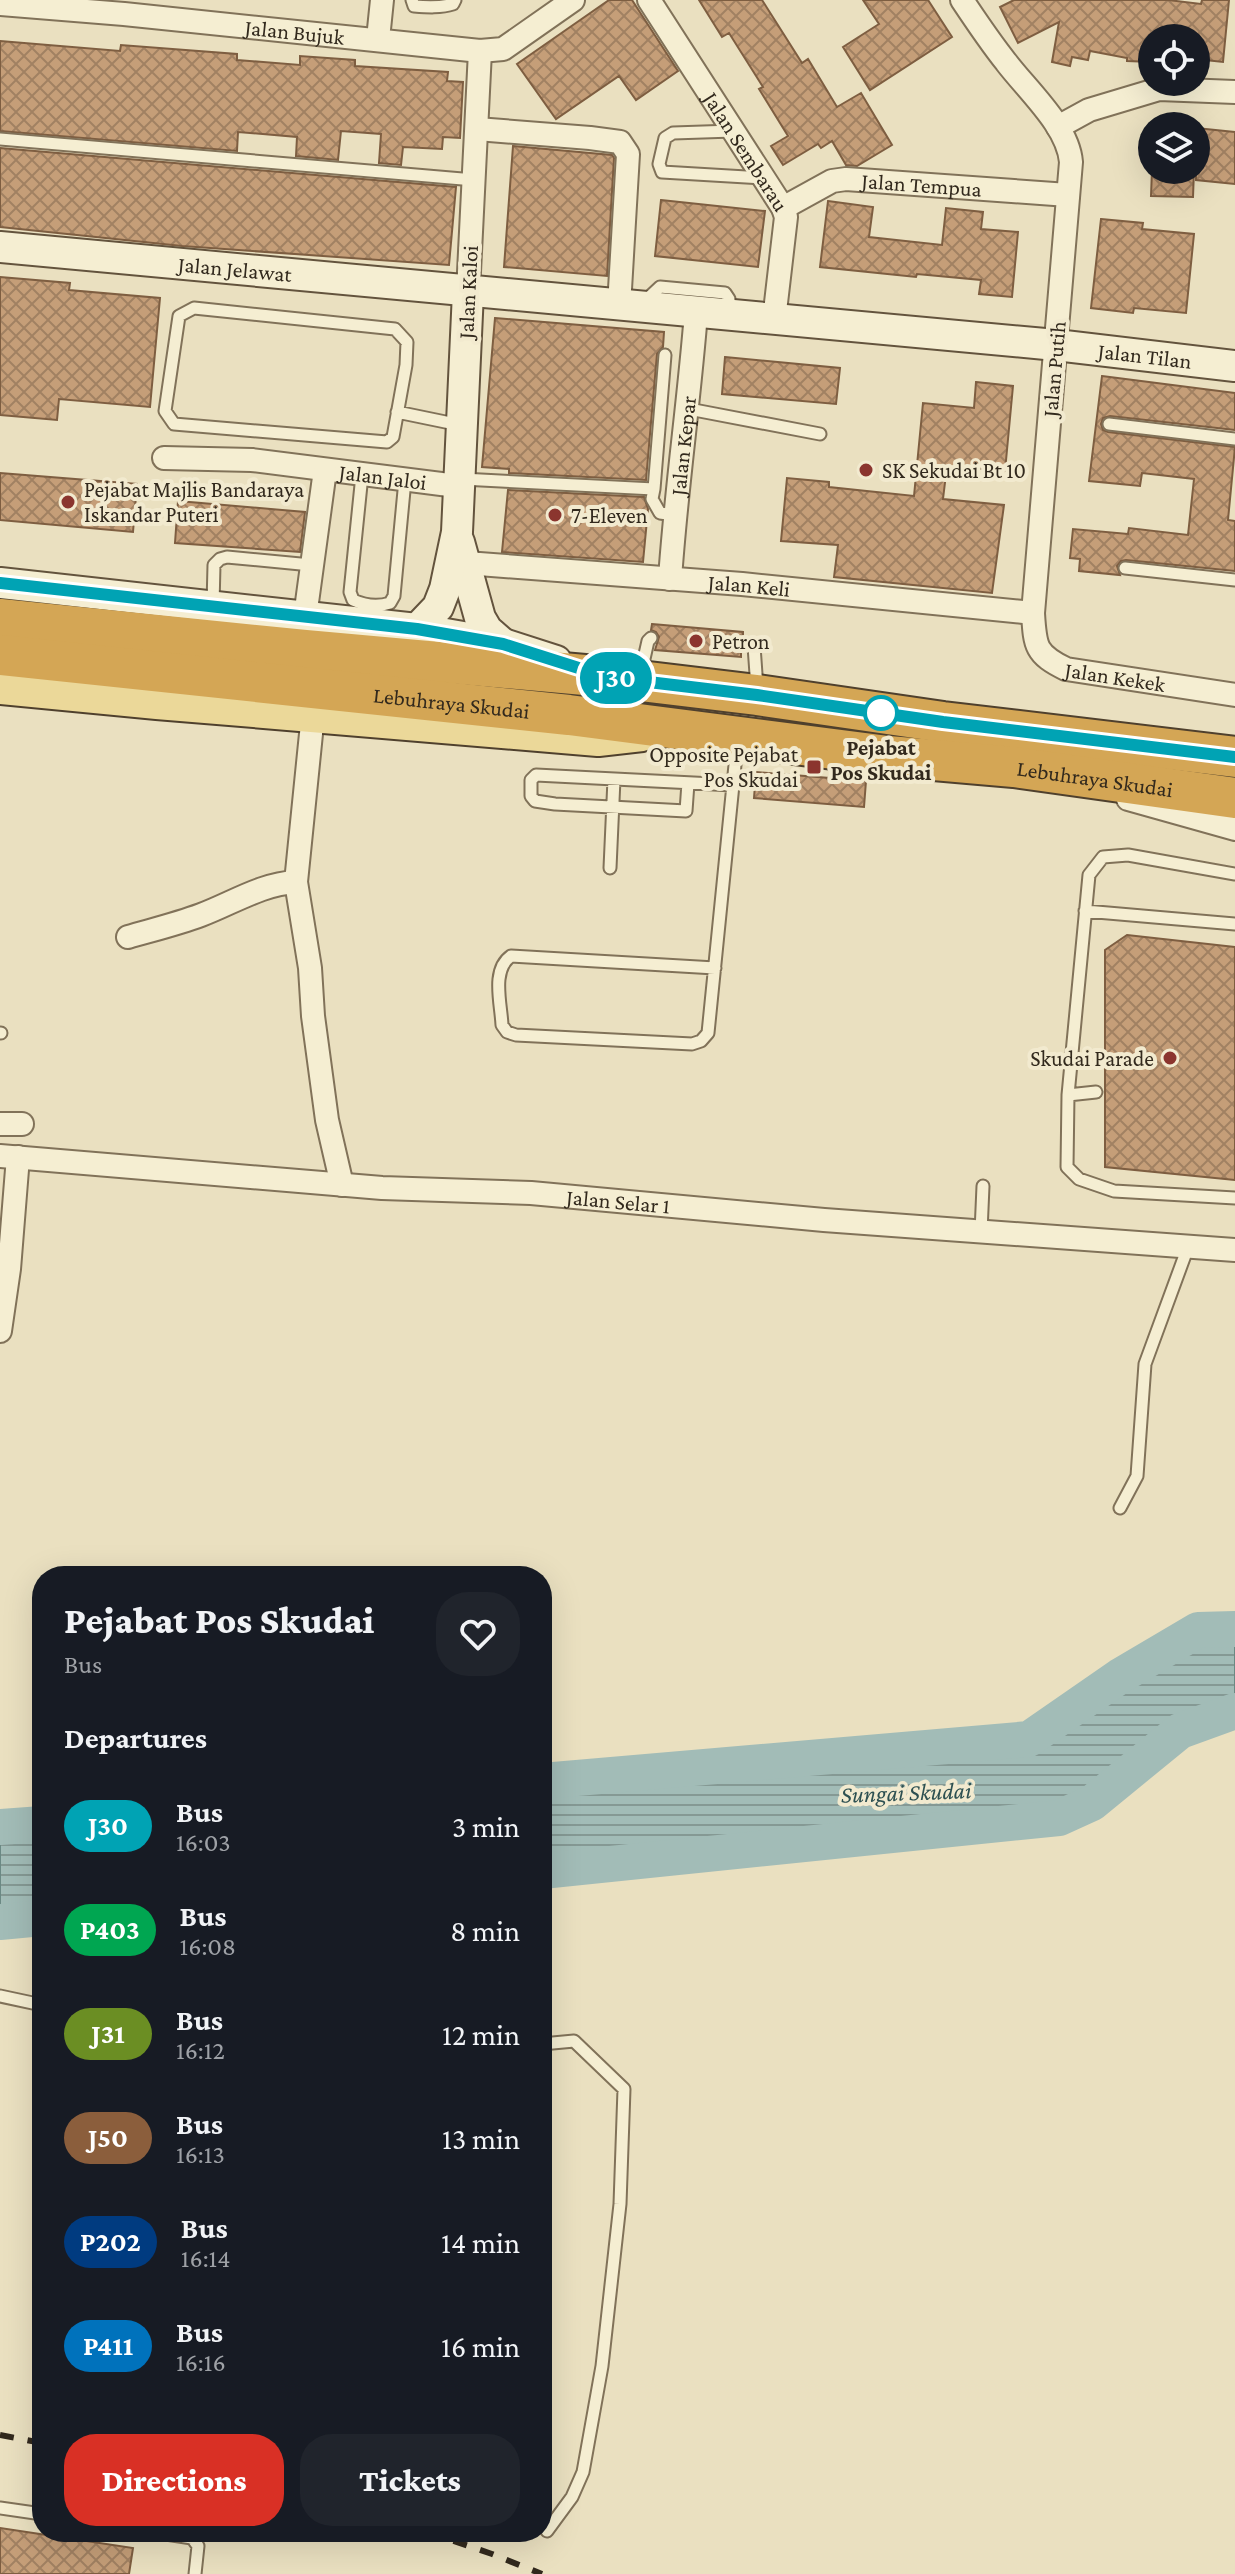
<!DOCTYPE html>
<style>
body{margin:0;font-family:"Crimson Pro",serif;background:#20242c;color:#f1f3f6;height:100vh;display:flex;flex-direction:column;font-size:30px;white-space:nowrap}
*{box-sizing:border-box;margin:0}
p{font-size:26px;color:#9ea1a6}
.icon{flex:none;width:44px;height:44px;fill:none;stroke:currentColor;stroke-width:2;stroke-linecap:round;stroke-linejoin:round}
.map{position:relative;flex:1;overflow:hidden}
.side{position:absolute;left:32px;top:1566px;width:520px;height:976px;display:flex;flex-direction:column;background:#171b24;border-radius:32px;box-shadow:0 8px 32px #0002}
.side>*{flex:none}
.badge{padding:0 16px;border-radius:26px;font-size:28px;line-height:52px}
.fabs{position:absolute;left:1138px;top:24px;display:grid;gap:16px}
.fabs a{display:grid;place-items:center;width:72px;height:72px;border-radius:50%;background:#171b24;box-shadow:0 8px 32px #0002;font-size:40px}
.map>.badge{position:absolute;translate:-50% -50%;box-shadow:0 0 0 4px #fff}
h2{padding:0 32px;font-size:30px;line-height:72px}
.round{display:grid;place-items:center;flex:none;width:84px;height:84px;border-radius:32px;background:#20242c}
.summary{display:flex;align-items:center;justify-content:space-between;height:136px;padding:0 32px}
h1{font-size:38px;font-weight:800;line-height:60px}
.primary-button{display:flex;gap:16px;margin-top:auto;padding:16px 32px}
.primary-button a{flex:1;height:92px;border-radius:32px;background:#d93025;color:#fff;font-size:32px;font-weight:800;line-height:92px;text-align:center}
.primary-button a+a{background:#20242c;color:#f1f3f6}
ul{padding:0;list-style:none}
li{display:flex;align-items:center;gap:24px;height:104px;padding:0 32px}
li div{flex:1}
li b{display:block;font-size:30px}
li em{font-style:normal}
li .badge{min-width:88px;font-weight:700;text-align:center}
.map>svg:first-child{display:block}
.water{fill:url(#water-rules);stroke:#6b8984;stroke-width:2}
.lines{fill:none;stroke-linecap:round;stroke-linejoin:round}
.river{stroke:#a2bcb7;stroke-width:36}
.building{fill:url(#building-cross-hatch);stroke:#7e5e41;stroke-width:2}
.lane-casing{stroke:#817259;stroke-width:15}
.street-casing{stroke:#817259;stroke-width:26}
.secondary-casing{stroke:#63533d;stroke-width:34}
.primary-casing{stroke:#4f402d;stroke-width:38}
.highway-casing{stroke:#4f402d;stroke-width:44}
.lane{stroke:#f5eed2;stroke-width:11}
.street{stroke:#f5eed2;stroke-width:22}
.secondary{stroke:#f5eed2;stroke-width:30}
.primary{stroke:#ebd899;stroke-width:34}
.highway{stroke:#d4a655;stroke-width:40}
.rail{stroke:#32291d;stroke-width:6;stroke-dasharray:14 14;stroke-linecap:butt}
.line-casing{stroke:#fff;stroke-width:18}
.line{stroke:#00a3b4;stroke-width:12}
.poi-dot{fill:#8b352e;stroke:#f2eacf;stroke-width:3}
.stop-dot{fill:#fff;stroke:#00a3b4;stroke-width:4}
.labels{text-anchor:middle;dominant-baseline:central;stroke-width:8;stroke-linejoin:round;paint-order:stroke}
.street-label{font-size:22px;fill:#32291d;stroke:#f2eacf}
.poi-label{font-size:22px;fill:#32291d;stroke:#f2eacf;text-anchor:start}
.stop-label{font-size:22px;font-weight:bold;fill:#32291d;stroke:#f2eacf}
.water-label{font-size:24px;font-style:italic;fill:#2d5051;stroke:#f2eacf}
</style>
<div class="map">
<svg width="1235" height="2574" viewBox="0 0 1235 2574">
<defs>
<pattern id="water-rules" width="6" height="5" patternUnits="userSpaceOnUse" patternTransform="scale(2)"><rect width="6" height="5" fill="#a2bcb7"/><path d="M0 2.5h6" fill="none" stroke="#859994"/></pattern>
<pattern id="building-cross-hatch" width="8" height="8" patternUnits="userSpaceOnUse" patternTransform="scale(2)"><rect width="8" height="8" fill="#c59e78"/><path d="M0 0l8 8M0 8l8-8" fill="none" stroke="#a18162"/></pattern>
</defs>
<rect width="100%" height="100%" fill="#eae0c0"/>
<!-- water -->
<path class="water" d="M1235,1629v82l-55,20 -88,72 -33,15 -517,53v-90l487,-42 91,-63 78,-46z
M42,1824v94l-42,4v-95z"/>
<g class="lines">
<!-- river -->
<path class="river" d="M542,1781l487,-42 91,-63 78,-46 37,-1
M0,1827l42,-3
M542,1871l517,-53 33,-15 88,-72 55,-20
M0,1922l42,-4"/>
</g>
<!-- building -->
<path class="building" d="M609,0h23l46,71 -42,29 -17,-24 -63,43 -39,-55z
M699,0h63l40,63 6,-4 29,48 24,-14 31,52 -35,21 -11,-1 -14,-24 -11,7 -3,-4 -35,21 -12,-19 17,-10 -29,-47 4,-2 -34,-54 -7,4z
M863,0h65l24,37 -82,53 -27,-43 36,-23z
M1014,0h154l33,4 1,-4h27l-6,62 -27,-3v-21h-44v24l-25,-1v-3l-37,-7 -2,9 -16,-3 -2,9 -18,-4 7,-40 -41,21 -18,-36z
M0,41l120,10 1,-6 116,9v6l63,5v-9l55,4v6l93,6 -1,9 16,1 -3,56 -17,-1 -1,12 -39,-2 -2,18 -22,-2 2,-29 -40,-3 -3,29 -42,-4 1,-19 -59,-5 -1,19 -237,-20z
M1196,128l39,4v52l-39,-4z
M513,146l99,9 2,3 -7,118 -103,-9z
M0,148l456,39 -7,78 -267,-19 -182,-19z
M1152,170h42l-1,27 -42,-1z
M661,200l104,11 -7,56 -103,-11z
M828,201l45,6 -4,30 73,8 4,-37 37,4 -2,17 37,3 -6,65 -33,-3 2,-14 -64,-6 -1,3 -96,-10z
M1101,219l42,4 -1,6 52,5 -8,79 -52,-5 -1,5 -42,-5z
M0,277l70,6 -1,7 91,8 -10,109 -91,-8 -2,21 -57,-5z
M495,318l169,14 -1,15 -6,7 -11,126 -137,-7v-4l-27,-2z
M725,357l115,11 -4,36 -114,-10z
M1102,376l133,17v37l-125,-14 -7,2 -2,6 2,6 5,2 127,15 -7,73 7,1v50l-109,-11 -5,1 -4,5 3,9 -41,-4 1,-12 -10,-1 3,-29 55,5 1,-6 59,7 6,-56 -52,-6 -2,13 -51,-5z
M976,382l37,4 -8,85 -58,-5 -4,33 61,6 -12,88 -158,-16 4,-32 -57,-4 6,-63 42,4v5l85,9 9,-93 51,5z
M0,473l137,11 -4,48 -133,-12z
M508,490l136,7 4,12 -5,53 -141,-10z
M178,501l127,11 -5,40 -125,-9z
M652,624l91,8v4l-7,2 -2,5 2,7 5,2v5l-86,-7 4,-13 -3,-5 -5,-2z
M756,772l110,9 -2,26 -110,-9z
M1127,935l108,12v233l-130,-13v-217z
M0,2528l133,20 -4,26h-129z"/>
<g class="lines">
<defs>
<path id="lane" d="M412,0l2,6c13,1 27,2 39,-2l2,-4
M733,131l-60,2 -8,5 -6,26 3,8 101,6
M0,139l474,41
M644,302l16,-15 65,6 4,6 -2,12
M194,308l201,21 12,13 -1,23 -13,72 -6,5 -213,-18 -9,-13 14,-95z
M689,409l131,25
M397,412l63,13
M1109,424l126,15
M362,475l-12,117 3,8c11,5 25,7 37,3l4,-7 11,-116
M462,479l192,10 11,-134
M654,489l-2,10 8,14 15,2
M1125,568l110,12
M213,605l1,-40 6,-6 7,-2 84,8
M742,644l12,2 3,42
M641,672l7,-31 3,-3
M688,783l-2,28 -131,-7 -20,-3 -4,-5v-16l5,-5 197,10
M610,868l4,-89
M1235,874l-107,-19 -25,2 -14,18 -21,220 -1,72 12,12 35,12 121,7
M1085,911l150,13
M715,968l-204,-12c-20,14 -10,47 -9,69l5,7 9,3 176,9 9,-3 7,-8 29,-288
M0,1033h1
M1068,1095l28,-3
M981,1232l2,-46
M1120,1508l17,-32 8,-112 43,-117
M0,1996l42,9
M542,2044l32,-3 50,48 -4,115 -18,162 -19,106 -11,25 -25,34
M0,2508l42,6
M152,2532l40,6 6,8 -3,28"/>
<g id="street">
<path id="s1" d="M649,0l134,208 3,9 -12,103"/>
<path id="s2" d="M962,0c14,21 28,42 44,62 22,29 62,64 65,100l-38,451c2,33 2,41 33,56l169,26"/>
<path id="s3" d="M0,4l124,10 356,37 23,-2 70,-49"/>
<path d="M378,39l4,-39"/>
<path d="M1058,127l31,-17 70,-21 76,3"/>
<path d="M477,129l113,9 30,4 8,12 -9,152"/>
<path id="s4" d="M783,208l49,-27 14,-2 222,16"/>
<path d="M468,292l12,-241"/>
<path id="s5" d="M164,458l88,2 205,26"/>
<path id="s6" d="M466,563l276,21 291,29"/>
<path id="s7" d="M670,579c6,-89 19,-177 26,-266"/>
<path d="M305,617l20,-147"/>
<path d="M313,714l-17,168 14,86 3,48 14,104 15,65"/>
<path d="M1128,799l107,30"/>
<path d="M128,937c24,-7 49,-13 73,-22 32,-12 60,-31 95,-33"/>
<path d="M0,1124h22"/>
<path id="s8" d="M0,1156l382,32 149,5 293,27 411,30"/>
<path d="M0,1331l9,-62 9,-112"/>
</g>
<g id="secondary">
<path id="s9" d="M0,247l1056,98 179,21"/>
<path d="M459,542l21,76 7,12 16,14"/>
<path d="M0,583l417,46 86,15 53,17"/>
<path d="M417,629l21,-22 7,-18 12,-57 11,-240"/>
</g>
<path id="primary" d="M0,687l157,15 441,37 44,-5"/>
<g id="highway">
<path d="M0,619l305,31 302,27 150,18 186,27 292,35"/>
<path id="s10" d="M0,655l569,60 319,41 126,11 221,31"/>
</g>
</defs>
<!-- lane casing -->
<use href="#lane" class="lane-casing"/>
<!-- street casing -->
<use href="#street" class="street-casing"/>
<!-- secondary casing -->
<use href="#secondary" class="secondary-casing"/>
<!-- primary casing -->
<use href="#primary" class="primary-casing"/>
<!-- highway casing -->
<use href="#highway" class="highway-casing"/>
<!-- lane -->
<use href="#lane" class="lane"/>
<!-- street -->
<use href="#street" class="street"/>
<!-- secondary -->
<use href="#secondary" class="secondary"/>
<!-- primary -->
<use href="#primary" class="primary"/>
<!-- highway -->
<use href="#highway" class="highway"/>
<!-- rail -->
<path class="rail" d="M0,2435l42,8
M427,2532l65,22 50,20"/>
</g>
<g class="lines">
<defs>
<path id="line" d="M0,583l417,46 86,15 104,33 150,18 186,27 292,35"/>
</defs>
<!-- line casing -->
<use href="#line" class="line-casing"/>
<!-- line -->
<use href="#line" class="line"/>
</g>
<!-- markers -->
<g class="poi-dot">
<circle cx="866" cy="470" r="8"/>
<circle cx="68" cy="502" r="8"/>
<circle cx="555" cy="515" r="8"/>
<circle cx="696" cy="641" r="8"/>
<rect x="806" y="759" width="16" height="16" rx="4"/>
<circle cx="1170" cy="1058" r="8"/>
</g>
<circle class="stop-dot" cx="881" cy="713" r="16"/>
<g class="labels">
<!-- street labels -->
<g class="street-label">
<text stroke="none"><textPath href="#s3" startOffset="296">Jalan Bujuk</textPath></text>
<text stroke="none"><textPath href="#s1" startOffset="180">Jalan Sembarau</textPath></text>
<text stroke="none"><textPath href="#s4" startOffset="146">Jalan Tempua</textPath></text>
<text stroke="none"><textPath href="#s9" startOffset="236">Jalan Jelawat</textPath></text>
<text transform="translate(468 292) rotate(-87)">Jalan Kaloi</text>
<text stroke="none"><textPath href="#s9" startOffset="1150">Jalan Tilan</textPath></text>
<text transform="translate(1054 369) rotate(-85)">Jalan Putih</text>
<text stroke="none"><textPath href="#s7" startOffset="134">Jalan Kepar</textPath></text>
<text stroke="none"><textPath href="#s5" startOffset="220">Jalan Jaloi</textPath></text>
<text stroke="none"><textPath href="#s6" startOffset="284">Jalan Keli</textPath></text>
<text stroke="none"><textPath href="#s2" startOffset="770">Jalan Kekek</textPath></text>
<text stroke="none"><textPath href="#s10" startOffset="454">Lebuhraya Skudai</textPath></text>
<text stroke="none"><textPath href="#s10" startOffset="1102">Lebuhraya Skudai</textPath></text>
<text stroke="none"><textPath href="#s8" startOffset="620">Jalan Selar 1</textPath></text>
</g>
<!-- poi labels -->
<g class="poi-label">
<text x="882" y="470">SK Sekudai Bt 10</text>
<text x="84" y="489">Pejabat Majlis Bandaraya<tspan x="84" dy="25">Iskandar Puteri</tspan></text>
<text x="571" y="515">7-Eleven</text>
<text x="712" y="641">Petron</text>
<text x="798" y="754" text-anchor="end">Opposite Pejabat<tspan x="798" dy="25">Pos Skudai</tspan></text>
<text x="1154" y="1058" text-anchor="end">Skudai Parade</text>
</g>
<!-- stop labels -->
<g class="stop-label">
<text x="881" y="747">Pejabat<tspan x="881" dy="25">Pos Skudai</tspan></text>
</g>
<!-- water labels -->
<g class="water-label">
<text transform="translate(906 1792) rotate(-2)">Sungai Skudai</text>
</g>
</g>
</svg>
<div class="fabs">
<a><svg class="icon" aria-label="locate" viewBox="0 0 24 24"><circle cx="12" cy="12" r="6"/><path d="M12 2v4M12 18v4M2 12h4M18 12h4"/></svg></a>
<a><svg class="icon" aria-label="layers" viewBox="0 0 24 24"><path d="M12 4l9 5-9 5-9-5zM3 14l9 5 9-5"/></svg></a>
</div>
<b class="badge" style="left:616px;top:678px;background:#00a3b4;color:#fff">J30</b>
<section class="side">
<div class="summary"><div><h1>Pejabat Pos Skudai</h1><p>Bus</p></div><a class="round"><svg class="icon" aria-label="heart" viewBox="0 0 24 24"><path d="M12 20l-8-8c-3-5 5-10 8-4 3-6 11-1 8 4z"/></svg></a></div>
<h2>Departures</h2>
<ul>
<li><span class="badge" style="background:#00a3b4;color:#fff">J30</span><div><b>Bus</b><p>16:03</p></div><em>3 min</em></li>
<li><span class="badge" style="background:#00a651;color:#fff">P403</span><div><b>Bus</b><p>16:08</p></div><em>8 min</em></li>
<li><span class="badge" style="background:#6b8e23;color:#fff">J31</span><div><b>Bus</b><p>16:12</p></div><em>12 min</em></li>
<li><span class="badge" style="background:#8b5e3c;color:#fff">J50</span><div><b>Bus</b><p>16:13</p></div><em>13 min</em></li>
<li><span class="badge" style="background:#003b80;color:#fff">P202</span><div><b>Bus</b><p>16:14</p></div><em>14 min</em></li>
<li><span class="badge" style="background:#0072bc;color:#fff">P411</span><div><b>Bus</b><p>16:16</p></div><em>16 min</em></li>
</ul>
<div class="primary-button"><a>Directions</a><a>Tickets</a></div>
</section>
</div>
